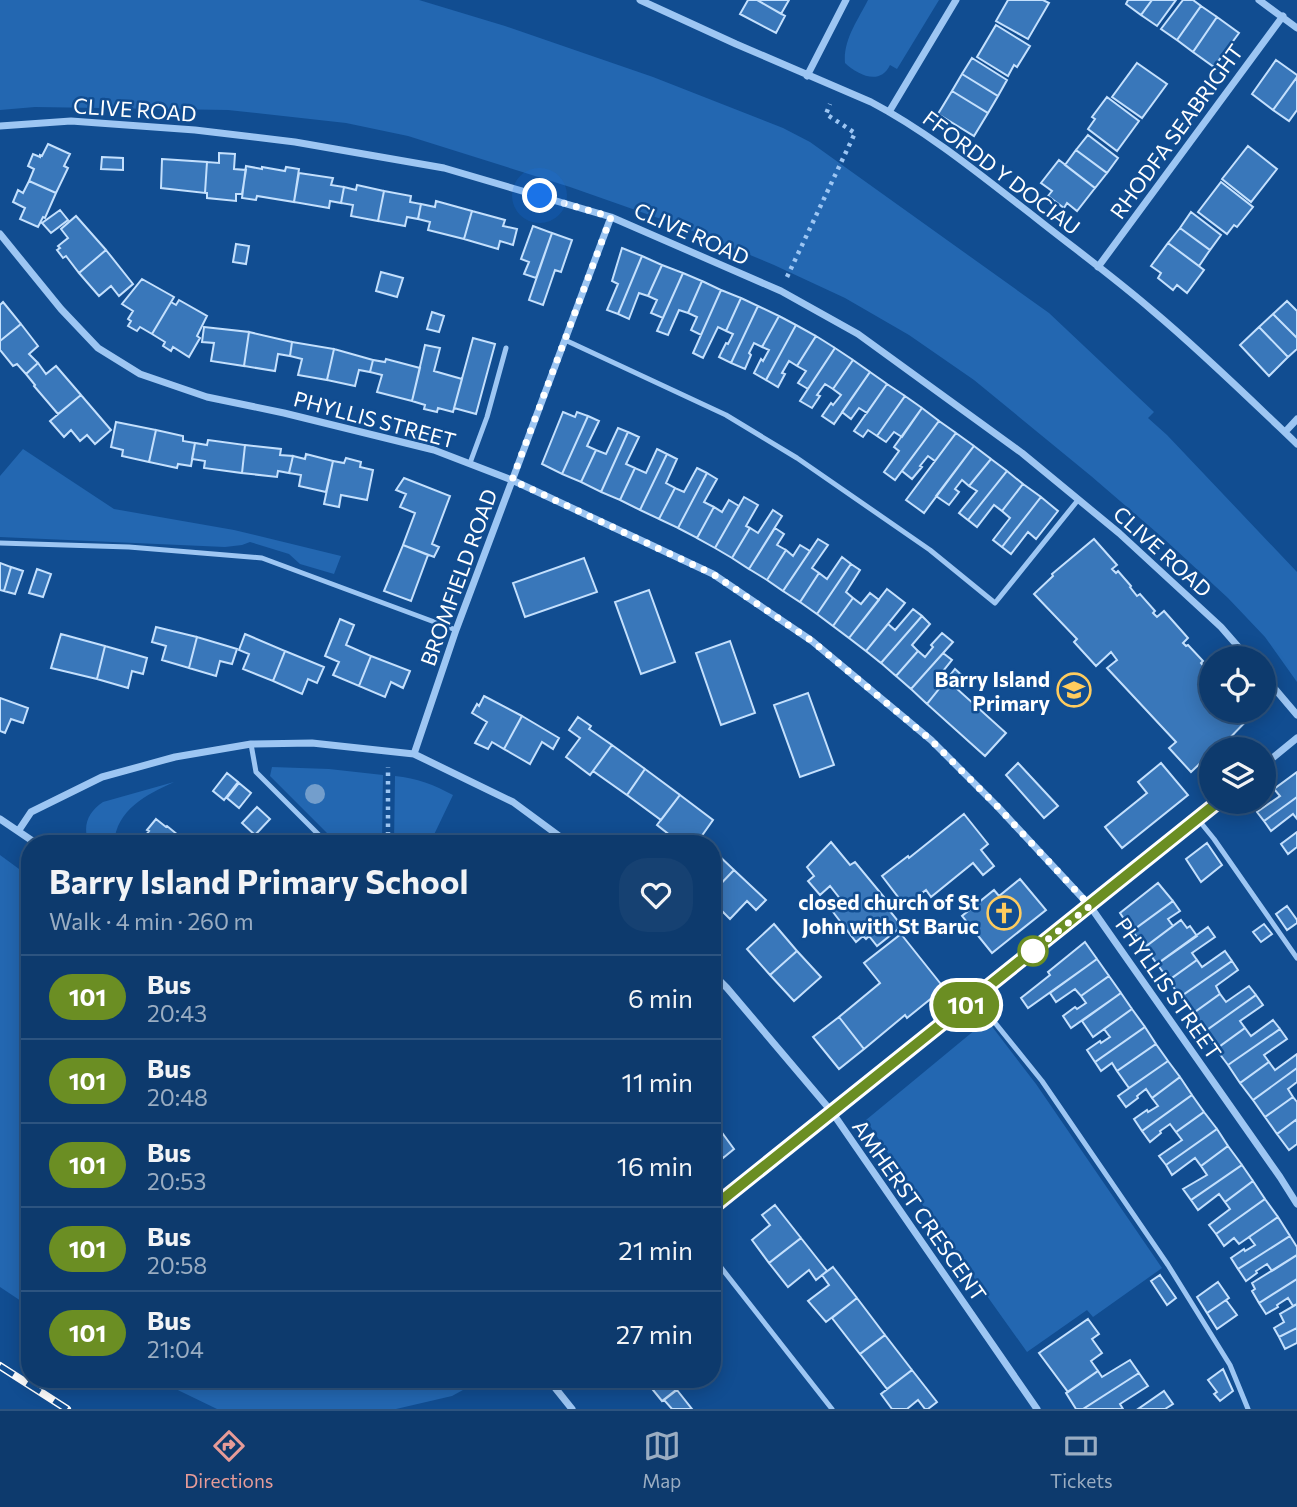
<!DOCTYPE html>
<meta charset="utf-8">
<style>
body{margin:0;font-family:Commissioner,sans-serif;background:#164172;color:#f1f3f6;height:100vh;display:flex;flex-direction:column;font-size:26px;white-space:nowrap}
*{box-sizing:border-box;margin:0}
p{font-size:23px;color:#9aadc2}
.icon{flex:none;width:38px;height:38px;fill:none;stroke:currentColor;stroke-width:2;stroke-linecap:round;stroke-linejoin:round}
.map{position:relative;flex:1;overflow:hidden}
.details{position:absolute;left:21px;top:835px;width:700px;height:553px;display:flex;flex-direction:column;background:#0d3a6d;border-radius:28px;box-shadow:0 4px 18px #0003,0 0 0 2px #2d5480}
.details>*{flex:none}
.badge{padding:0 14px;border-radius:23px;font-size:24px;line-height:46px}
.tools{position:absolute;left:1199px;top:646px;display:grid;gap:14px}
.tools a{display:grid;place-items:center;width:77px;height:77px;border-radius:50%;background:#0d3a6d;box-shadow:0 4px 18px #0003,0 0 0 2px #2d5480;font-size:35px}
.you{position:absolute;width:35px;height:35px;margin:-18px;border:5px solid #fff;border-radius:50%;background:#1a73e8;box-shadow:0 0 0 10px #1a73e833}
.map>.badge{position:absolute;translate:-50% -50%;box-shadow:0 0 0 4px #fff}
.round{display:grid;place-items:center;flex:none;width:74px;height:74px;border-radius:28px;background:#164172}
.summary{display:flex;align-items:center;justify-content:space-between;height:119px;padding:0 28px}
h1{font-size:33px;font-weight:700;line-height:52px}
ul{padding:0;list-style:none}
li{display:flex;align-items:center;gap:21px;height:84px;padding:0 28px;border-top:2px solid #2d5480}
li div{flex:1}
li b{display:block;font-size:26px}
li em{font-style:normal}
li .badge{min-width:77px;font-weight:700;text-align:center}
.tab-bar{display:flex;justify-content:space-around;align-items:center;height:98px;border-top:2px solid #2d5480;background:#0d3a6d;font-size:19px;color:#9aadc2}
.tab-bar a{display:grid;justify-items:center;gap:4px}
.tab-bar .current{color:#e69b98}
.map>svg:first-child{display:block}
.green{fill:#2367b1}
.building{fill:#3977ba;stroke:#c4e0fd;stroke-width:2}
.lines{fill:none;stroke-linecap:round;stroke-linejoin:round}
.path{stroke:#9dc6f3;stroke-width:4.5;stroke-dasharray:3.5 5;stroke-linecap:butt}
.lane{stroke:#9dc6f3;stroke-width:5}
.street{stroke:#9dc6f3;stroke-width:7}
.rail-casing{stroke:#fff;stroke-width:8}
.rail{stroke:#114d91;stroke-width:5;stroke-dasharray:16;stroke-linecap:butt}
.tree{fill:#739ecc}
.line-casing{stroke:#fff;stroke-width:16}
.line{stroke:#6b8e23;stroke-width:10}
.walk{stroke:#fff;stroke-width:7;stroke-dasharray:0 12.6}
.stop-dot{fill:#fff;stroke:#6b8e23;stroke-width:3.5}
.labels{text-anchor:middle;dominant-baseline:central;stroke-width:5;stroke-linejoin:round;paint-order:stroke}
.street-label{font-size:21px;fill:#fff;stroke:#114d91}
.poi-label{font-size:21px;font-weight:bold;fill:#fff;stroke:#114d91;text-anchor:end}
</style>
<div class="map">
<svg width="1297" height="1409" viewBox="0 0 1297 1409">
<rect width="100%" height="100%" fill="#114d91"/>
<!-- green -->
<path class="green" d="M0,0h419l86,26 148,51 130,51 27,14 239,171 105,99 -6,6 19,17 130,137v110l-32,-45 -37,-39 -65,-60 -72,-62 -117,-96 -65,-45 -64,-37 -71,-33 -96,-40 -108,-38 -162,-51 -62,-13 -118,-13 -193,-3 -35,3z
M868,0h71l-42,69 -7,-4c-10,21 -32,10 -45,-2 -2,-23 13,-43 23,-63z
M23,449l91,60 120,21 107,26 -7,18 -34,-10 -11,-10 -39,-12 -8,3 -17,2 -225,-10v-61z
M272,767l57,2 54,6 -1,68h-45l-67,-67z
M395,776c22,2 39,9 58,19l-23,48h-36z
M174,782c-28,13 -57,27 -60,61h-25c-7,-17 -1,-31 14,-41z
M0,855l30,22v430l-30,-20z
M987,1020l49,64 126,184 -69,49 -6,-7 -60,42 -97,-136 -64,-96z
M155,1379h328l-31,17 -56,13h-179z"/>
<!-- building -->
<path class="building" d="M748,0h9l28,16 -9,17 -36,-19z
M757,0h32l-8,14z
M1008,0h35l6,3 -21,36 -32,-18z
M1128,0h24l-11,15 -15,-11z
M1152,0h24l-19,26 -16,-11z
M1183,0h10l8,6 -24,34 -16,-11z
M1201,6l16,11 -24,35 -16,-12z
M1217,17l22,16 -25,34 -21,-15z
M996,25l34,21 -13,21 -3,-2 -6,11 -31,-19z
M972,58l35,22 -9,16 -36,-22z
M1276,60l21,15v2l-24,33 -21,-16z
M1137,63l30,21 -25,34 -30,-21z
M962,74l36,22 -10,17 -36,-22z
M1297,77v33l-8,11 -16,-11z
M952,91l36,22 -14,23 -36,-22z
M1107,97l32,24 -22,30 -29,-22 7,-10 -3,-2z
M1088,135l30,23 -11,15 -31,-23z
M48,144l22,10 -6,12 4,2 -12,25 -27,-12 5,-12 -6,-3 5,-12 7,3v-2l2,1z
M1248,146l29,23 -26,33 -29,-23z
M1076,150l31,23 -12,15 -30,-23z
M219,153l16,1 -1,15 12,1 -4,24h-6v7l-29,-3v-5h-2l2,-31 12,1z
M102,157l21,1v12l-22,-1z
M162,159l45,3 -2,31 -44,-5z
M1059,160l36,28 -18,23 -10,-8 -3,5 -16,-12 4,-5 -11,-8z
M246,166l16,3v-2l23,4 1,-4 13,2 -5,33 -37,-6 -1,4 -14,-2z
M299,173l34,5 -2,7 13,2 -3,16 -11,-2 -1,7 -35,-6z
M29,181l27,12 -11,25 -2,-1 -5,10 -18,-8 5,-11 -12,-6 5,-12 5,3z
M1221,182l32,25 -16,20 -3,-2 -7,9 -29,-22z
M357,185l27,6 -6,30 -27,-5 2,-11 -12,-2 3,-16 12,3z
M384,191l27,5 -1,6 11,2 -3,15 -11,-2 -2,9 -27,-5z
M436,201l36,10 -8,28 -36,-9 2,-8 -12,-3 3,-15 14,3z
M60,210l8,10 -17,13 -9,-10z
M472,211l33,9 -2,6 14,3 -4,16 -13,-4 -2,8 -34,-10z
M1191,212l30,23 -11,15 -30,-22z
M76,216l30,34 -27,23 -13,-17 -3,2 -6,-8 3,-2 -2,-2 10,-8 -7,-9z
M533,226l19,7 -16,45 -12,-4 5,-12 -8,-3z
M1180,228l30,22 -11,16 -31,-23z
M552,233l20,7 -11,32 -6,-2 -12,35 -14,-5z
M1168,243l36,27 -17,23 -10,-8 -4,5 -15,-12 3,-5 -10,-7z
M236,244l13,2 -3,18 -13,-2z
M622,248l20,8 -24,58 -11,-4 11,-26 -6,-3z
M106,250l27,34 -14,12 -8,-10 -12,10 -20,-23z
M642,256l20,9 -14,31 -9,-3 -10,26 -11,-5z
M662,265l21,8 -20,45 -12,-5 6,-13 -9,-4z
M381,272l22,6 -6,19 -21,-6z
M683,273l19,8 -14,32 -9,-3 -11,25 -11,-4z
M142,279l32,18 -22,37 -12,-7 -3,4 -9,-5 3,-5 -3,-2 5,-8 -11,-7z
M702,281l19,9 -20,45 -10,-5 6,-13 -9,-4z
M721,290l20,8 -15,33 -8,-4 -15,31 -10,-5z
M741,298l17,8 -27,57 -12,-6 7,-14 2,1 5,-10 -7,-3z
M179,300l28,16 -10,20 3,2 -11,19 -16,-10 -2,4 -8,-5 2,-4 -13,-8 19,-32 5,3z
M1287,301l10,10v27l-24,-24z
M3,302l18,22 -21,17v-36z
M758,306l21,10 -17,31 -8,-4 -5,10 2,2 -6,14 -14,-6z
M432,312l12,4 -5,16 -12,-3z
M1273,314l24,24v11l-9,8 -29,-30z
M779,316l17,9 -30,55 -12,-7 7,-14 2,2 6,-11 -7,-3z
M21,324l17,22 -9,8 9,9 -12,11 -9,-10 -4,2 -13,-16v-9z
M796,325l20,11 -19,30 -8,-5 -7,12 3,1 -7,13 -12,-7z
M204,327l45,5 -5,34 -33,-5 3,-18 -12,-1z
M1259,327l29,30 -19,19 -29,-31z
M249,332l43,10 -2,14 -12,-2 -3,17 -31,-5z
M816,336l19,12 -27,41 -10,-6 8,-12 -9,-5z
M473,338l22,6 -19,70 -22,-6z
M292,342l42,7 -7,31 -29,-5 4,-16 -12,-3z
M425,345l15,3 -6,23 28,8 -9,33 -15,-4 -1,4 -13,-3 1,-4 -13,-4z
M835,348l18,12 -20,29 -8,-5 -8,11 3,1 -8,12 -12,-7z
M334,349l39,11 -3,12 -11,-2 -4,16 -28,-6z
M386,359l34,9 -8,33 -35,-9 5,-17 -12,-3 3,-12 12,2z
M853,360l17,12 -36,52 -12,-8 9,-13 2,2 8,-10 -8,-6z
M38,363l8,11 10,-8 25,29 -23,19 -24,-28 1,-1 -9,-11z
M870,372l17,12 -20,29 -8,-5 -8,11 -9,-7z
M887,384l18,12 -28,40 -9,-6 -5,7 -9,-6z
M81,395l30,35 -16,14 -8,-9 -7,6 -9,-11 -7,7 -14,-16z
M905,396l17,12 -20,29 -8,-5 -8,10 -9,-6z
M922,408l17,13 -44,59 -11,-8 15,-21 -5,-4z
M563,412l12,5 2,-5 11,4 -26,58 -20,-10z
M588,416l11,5 -12,25 9,4 -15,32 -19,-8z
M939,421l17,12 -21,28 -7,-5 -8,10 2,1 -10,12 -10,-8z
M116,422l40,8 -7,32 -27,-6 1,-6 -12,-3z
M618,428l10,4 -27,60 -20,-10 15,-32 10,4z
M156,430l27,6v5l12,2 -4,23 -13,-2 -1,4 -28,-6z
M628,432l11,5 -13,27 9,4 -15,32 -19,-8z
M956,433l18,13 -50,67 -18,-13z
M208,440l37,5 -3,28 -38,-5 1,-7 -13,-2 3,-16 12,2z
M245,445l36,4 -1,6 13,1 -4,17 -11,-2 -1,6 -35,-4z
M974,446l17,13 -22,27 -7,-6 -7,9 4,3 -10,13 -13,-9z
M657,449l10,5 -27,56 -20,-10 15,-32 11,5z
M306,454l27,7 -7,31 -27,-6 2,-11 -12,-2 4,-17 12,3z
M667,454l10,5 -11,24 9,5 -16,31 -19,-9z
M346,458l15,4 -1,5 13,3 -6,30 -26,-5 -2,12 -15,-3 9,-43 11,2z
M991,459l16,12 -39,49 -9,-7 18,-22 -8,-5z
M697,468l10,5 -29,55 -19,-9 16,-31 9,4z
M1007,471l16,13 -21,27 -8,-6 -17,22 -9,-7z
M707,473l10,6 -13,23 10,5 -17,31 -19,-10z
M404,478l46,18 -18,48 7,3 -5,10 -31,-12 12,-32 -15,-6 6,-13 -10,-4z
M1023,484l18,13 -39,50 -9,-7 17,-22 -8,-7z
M744,497l14,8 -12,21 4,2 -18,30 -17,-10z
M1041,497l17,14 -22,28 -8,-7 -17,22 -9,-7z
M729,500l10,6 -24,42 -18,-10 17,-31 8,5z
M773,510l9,6 -33,53 -17,-11 18,-30 8,5z
M775,528l9,6 -7,11 9,5 -19,30 -18,-11z
M818,539l10,6 -16,23 7,5 -19,29 -17,-11z
M1094,539l23,26 -5,4 4,4 2,-2 13,15 -1,1 7,9 3,-2 15,17 -2,2 4,4 7,-6 24,27 -5,5 3,3 2,-1 15,16 -2,2 5,6 3,-2 2,2v41h46l-38,39h-8v4l-20,19 -22,-24 7,-6 -69,-74 10,-8 -6,-8 -15,14 -22,-24 3,-3 -43,-45 19,-18 -1,-2z
M403,545l25,10 -17,46 -27,-10z
M800,545l10,6 -27,40 -16,-11 19,-30 7,6z
M842,557l9,7 -34,50 -17,-12 19,-29 8,6z
M584,558l13,34 -72,25 -12,-34z
M0,563l11,4 -7,24 -4,-1z
M851,564l9,6 -14,22 7,6 -20,28 -16,-12z
M11,567l12,4 -8,23 -11,-3z
M37,569l14,5 -8,23 -14,-4z
M887,589l18,14 -39,48 -17,-13z
M649,590l26,72 -34,12 -26,-72z
M870,593l9,7 -30,38 -16,-12 20,-28 8,6z
M913,609l9,7 -41,47 -15,-12 22,-27 7,6z
M922,616l8,8 -18,21 6,6 -22,25 -15,-13z
M340,619l14,6 -8,20 25,11 -12,30 -26,-11 6,-13 -14,-6z
M156,627l41,10 -8,31 -27,-8 4,-14 -14,-4z
M942,633l11,9 -42,47 -15,-13 22,-25 7,6 8,-10 -2,-2z
M61,634l44,12 -8,33 -46,-11z
M245,634l40,17 -12,30 -30,-12 6,-15 -10,-4z
M197,637l40,12 -5,15 -12,-3 -4,15 -27,-8z
M730,641l25,72 -34,12 -25,-72z
M105,646l42,12 -4,16 -11,-3 -4,17 -31,-9z
M285,651l39,16 -7,16 -9,-4 -6,15 -29,-13z
M943,653l9,7 -9,11 6,5 -22,28 -16,-15z
M371,656l39,15 -7,17 -12,-6 -6,15 -26,-11z
M955,669l10,9 -9,10 50,45 -21,23 -58,-52z
M808,693l26,72 -34,12 -26,-72z
M484,696l38,20 -18,33 -12,-7 -4,7 -13,-6 12,-21 -15,-9 5,-9 2,2z
M0,698l28,10 -5,15 -12,-4 -6,14 -5,-2z
M522,716l37,22 -6,11 -11,-7 -12,22 -26,-15z
M578,717l13,9 -2,3 23,16 -22,30 -24,-18 14,-19 -11,-8z
M612,745l33,24 -18,26 -34,-24z
M1018,763l40,43 -14,12 -38,-43z
M1161,763l27,32 -66,53 -17,-21 42,-34 -9,-11z
M645,769l35,26 -19,25 -34,-25z
M1297,772v25l-33,24 -7,-9 23,-16 -6,-7z
M227,773l11,9 -14,18 -11,-9z
M239,783l12,10 -12,15 -12,-10z
M680,795l33,25 -17,24h-31l6,-8 -14,-11z
M1297,797v22l-4,-5 -22,17 -7,-10z
M257,807l13,12 -15,16 -13,-12z
M964,814l24,30 -7,6 13,16 -11,9 -10,-12 -42,34 -5,-7 -21,16 -23,-30 26,-20 1,2z
M156,819l10,8 1,-1 22,18h-50l10,-13 -2,-1z
M1297,832v15l-9,7 -7,-10z
M831,842l19,23 5,-3 33,40 -3,3 17,21 -25,20 -8,-10 -3,3 -3,-3 -7,6 -23,-30 8,-7 -3,-3 3,-2 -11,-14 -10,9 -12,-14 6,-5 -7,-9z
M1207,843l15,22 -21,17 -15,-23z
M714,851l20,19 -22,23v-40z
M734,870l32,30 -10,10 -9,-9 -17,18 -18,-18v-8z
M1020,879l26,31 -54,43 -30,-37 32,-26 5,6z
M1158,883l15,18 -41,30 -12,-18z
M1173,901l7,10 -12,8 5,7 -28,21 -13,-16z
M1287,906l10,14v3l-10,7 -11,-16z
M1181,920l6,8 3,-2 7,10 -40,28 -12,-17z
M774,924l23,27 -27,24 -23,-26z
M1264,924l8,10 -11,8 -8,-10z
M1208,927l7,10 -23,16 5,7 -28,20 -12,-16z
M901,934l43,54 -37,30 -2,-3 -41,34 -25,-32 41,-34 -16,-20z
M1085,942l12,17 -69,49 -7,-10 29,-23 -2,-3z
M797,951l24,26 -27,24 -24,-26z
M1225,951l7,10 -52,36 -11,-17 28,-20 5,7z
M1097,959l12,17 -28,20 -6,-7 -19,13 -6,-9z
M1232,961l6,9 -22,16 4,8 -28,20 -12,-17z
M1109,976l12,17 -50,35 -8,-12 12,-9 2,2 9,-6 -5,-7z
M1249,986l7,9 -52,37 -12,-18 28,-20 6,8z
M1121,993l11,16 -39,28 -11,-16z
M1256,995l7,10 -23,16 5,7 -29,21 -12,-17z
M1132,1009l13,18 -50,35 -8,-12 13,-9 1,2 9,-6 -6,-8z
M839,1017l25,32 -25,20 -26,-32z
M1273,1020l7,9 -52,36 -12,-16 29,-21 6,8z
M1145,1027l11,17 -39,27 -5,-8 -11,8 -6,-9z
M1280,1029l7,10 -23,16 5,7 -29,21 -12,-18z
M1156,1044l12,17 -39,27 -12,-17z
M1297,1054v14l-44,32 -13,-17 29,-21 6,8z
M1168,1061l12,16 -28,21 -6,-9 -9,7 1,2 -12,9 -8,-11z
M1297,1068v14l-9,7 5,8 -28,20 -12,-17z
M1180,1077l12,18 -50,36 -8,-12 13,-9 1,2 10,-6 -6,-8z
M1192,1095l12,17 -28,20 -6,-8 -10,7 1,2 -11,9 -8,-11z
M1293,1097l4,5v17l-20,15 -12,-17z
M1204,1112l13,17 -51,36 -7,-9 23,-16 -6,-8z
M712,1119l22,30 -11,9 -7,-11 -4,3z
M1297,1119v25l-8,6 -12,-16z
M1217,1129l11,17 -27,20 -6,-8 -23,17 -6,-10z
M1228,1146l14,19 -51,35 -8,-11 24,-14 -6,-9z
M1242,1165l11,16 -28,21 -6,-8 -21,16 -7,-10z
M1253,1181l12,18 -49,35 -7,-9 21,-16 -5,-7z
M1265,1199l13,18 -39,27 -5,-6 -10,8 -8,-12z
M775,1205l26,33 -32,25 -17,-23 18,-15 -8,-10z
M1278,1217l12,19 -52,33 -7,-11 13,-9 1,2 10,-6 -6,-8z
M1290,1236l7,11v8l-25,16 -5,-7 -11,7 1,2 -11,8 -8,-12z
M801,1238l26,33 -11,9 -7,-10 -21,17 -19,-24z
M1297,1255v24l-38,24 -7,-12 3,-2 -3,-6z
M833,1267l24,31 -31,24 -18,-21 21,-16 -7,-10z
M1160,1275l16,23 -9,7 -16,-24z
M1297,1279v25l-4,2 -5,-8 -11,7 1,2 -12,7 -7,-11z
M1218,1282l11,16 -22,15 -10,-16z
M857,1298l28,37 -25,19 -28,-36z
M1226,1300l11,15 -20,14 -10,-16z
M1297,1304v24l-18,9 -5,-9 10,-6 -4,-8z
M1088,1319l11,15 -7,5 10,14 -11,8 7,10 -30,21 -29,-39z
M1297,1328v15l-12,6 -6,-12z
M885,1335l27,35 -25,19 -27,-35z
M1130,1360l9,13 -56,36h-7l-10,-16 32,-22 4,6z
M1223,1369l10,22 -13,10 -6,-7 3,-2 -9,-12z
M912,1370l25,32 -9,7h-3l-7,-9 -11,9h-15l-11,-15z
M1139,1373l9,13 -28,18 3,5h-40z
M644,1379h46l-28,22z
M677,1390l15,19h-20l-8,-9z
M1164,1391l9,13 -8,5h-27z"/>
<g class="lines">
<!-- path -->
<path class="path" d="M787,277l68,-144 -29,-19 4,-10
M388,844v-77"/>
<!-- lane -->
<path class="lane" d="M565,340l161,75 71,43 133,92 65,53 83,-103
M470,463l17,-46 19,-69
M0,543l129,4 133,11 194,72
M251,744l5,28 72,72
M1197,818l17,21 83,119
M975,998l67,83 126,184 62,100 18,44
M712,1256l120,153"/>
<!-- street -->
<path class="street" d="M640,0l96,44 135,58c59,31 112,75 165,116 39,31 79,60 117,93 50,42 97,88 144,133
M1259,0l38,28
M807,76l39,-76
M889,112l67,-112
M0,126l71,-5 124,9 100,12 149,26 167,49 170,74 77,43 164,119 97,80 102,94 27,31
M0,234l61,75 37,39 42,26 67,23 77,16 150,37 78,30 201,94 99,67 119,99 67,67 92,99 190,271 17,27
M1098,267l185,-251
M1285,432l12,-13
M1264,676l33,39
M414,754l42,-124 155,-413
M1264,765l33,-27
M0,819l37,25
M19,830l12,-18 71,-35 73,-20 76,-13 61,-1 102,11 99,48 57,42
M712,973l15,15 105,124 205,297
M712,1208l506,-406
M548,1379l24,30"/>
<defs>
<path id="rail" d="M0,1366l67,43"/>
</defs>
<!-- rail casing -->
<use href="#rail" class="rail-casing"/>
<!-- rail -->
<use href="#rail" class="rail"/>
</g>
<!-- trees -->
<circle class="tree" cx="315" cy="794" r="10"/>
<g class="lines">
<defs>
<path id="line" d="M712,1208l506,-406"/>
</defs>
<!-- line casing -->
<use href="#line" class="line-casing"/>
<!-- line -->
<use href="#line" class="line"/>
<!-- walk -->
<path class="walk" d="M540,196l71,21 -99,263 201,94 99,67 119,99 67,67 92,99 -57,45"/>
</g>
<!-- icons -->
<defs>
<symbol id="school-ring" viewBox="-11 -11 22 22"><circle r="9.5" fill="#114d91" stroke="#ffcc5e" stroke-width="1.5"/><path d="M0-5L7-2L0 1L-7-2ZM-4 1L0 2.5L4 1V4Q0 6-4 4Z" fill="#ffcc5e"/></symbol>
<symbol id="church-ring" viewBox="-11 -11 22 22"><circle r="9.5" fill="#114d91" stroke="#ffcc5e" stroke-width="1.5"/><path d="M-1.2-6h2.4v3.5h3.3v2.4h-3.3V6h-2.4V-.1h-3.3v-2.4h3.3Z" fill="#ffcc5e"/></symbol>
</defs>
<g fill-rule="evenodd">
<use href="#school-ring" x="1055" y="671" width="38" height="38"/>
<use href="#church-ring" x="985" y="894" width="38" height="38"/>
</g>
<!-- markers -->
<circle class="stop-dot" cx="1033" cy="951" r="14"/>
<g class="labels">
<!-- street labels -->
<g class="street-label">
<text transform="translate(135 109) rotate(4)">CLIVE ROAD</text>
<text transform="translate(1176 131) rotate(-54)">RHODFA SEABRIGHT</text>
<text transform="translate(1002 172) rotate(37)">FFORDD Y DOCIAU</text>
<text transform="translate(692 233) rotate(24)">CLIVE ROAD</text>
<text transform="translate(375 419) rotate(15)">PHYLLIS STREET</text>
<text transform="translate(1163 551) rotate(42)">CLIVE ROAD</text>
<text transform="translate(458 577) rotate(-70)">BROMFIELD ROAD</text>
<text transform="translate(1169 988) rotate(55)">PHYLLIS STREET</text>
<text transform="translate(920 1210) rotate(55)">AMHERST CRESCENT</text>
</g>
<!-- poi labels -->
<g class="poi-label">
<text x="1050" y="678">Barry Island<tspan x="1050" dy="24">Primary</tspan></text>
<text x="979" y="901">closed church of St<tspan x="979" dy="24">John with St Baruc</tspan></text>
</g>
</g>
</svg>
<div class="tools">
<a><svg class="icon" aria-label="locate" viewBox="0 0 24 24"><circle cx="12" cy="12" r="6"/><path d="M12 2v4M12 18v4M2 12h4M18 12h4"/></svg></a>
<a><svg class="icon" aria-label="layers" viewBox="0 0 24 24"><path d="M12 4l9 5-9 5-9-5zM3 14l9 5 9-5"/></svg></a>
</div>
<div class="you" style="left:540px;top:196px"></div>
<b class="badge" style="left:966px;top:1005px;background:#6b8e23;color:#fff">101</b>
<section class="details">
<div class="summary"><div><h1>Barry Island Primary School</h1><p>Walk · 4 min · 260 m</p></div><a class="round"><svg class="icon" aria-label="heart" viewBox="0 0 24 24"><path d="M12 20l-8-8c-3-5 5-10 8-4 3-6 11-1 8 4z"/></svg></a></div>
<ul>
<li><span class="badge" style="background:#6b8e23;color:#fff">101</span><div><b>Bus</b><p>20:43</p></div><em>6 min</em></li>
<li><span class="badge" style="background:#6b8e23;color:#fff">101</span><div><b>Bus</b><p>20:48</p></div><em>11 min</em></li>
<li><span class="badge" style="background:#6b8e23;color:#fff">101</span><div><b>Bus</b><p>20:53</p></div><em>16 min</em></li>
<li><span class="badge" style="background:#6b8e23;color:#fff">101</span><div><b>Bus</b><p>20:58</p></div><em>21 min</em></li>
<li><span class="badge" style="background:#6b8e23;color:#fff">101</span><div><b>Bus</b><p>21:04</p></div><em>27 min</em></li>
</ul>
</section>
</div>
<nav class="tab-bar">
<a class="current"><svg class="icon" aria-label="directions" viewBox="0 0 24 24"><path d="M12 3l9 9-9 9-9-9zM9 14v-3h6M13 9l2 2-2 2"/></svg>Directions</a>
<a><svg class="icon" aria-label="map" viewBox="0 0 24 24"><path d="M3 6l6-2 6 2 6-2v14l-6 2-6-2-6 2zM9 4v14M15 6v14"/></svg>Map</a>
<a><svg class="icon" aria-label="tickets" viewBox="0 0 24 24"><path d="M3 7h18v10H3zM15 7v10"/></svg>Tickets</a>
</nav>
